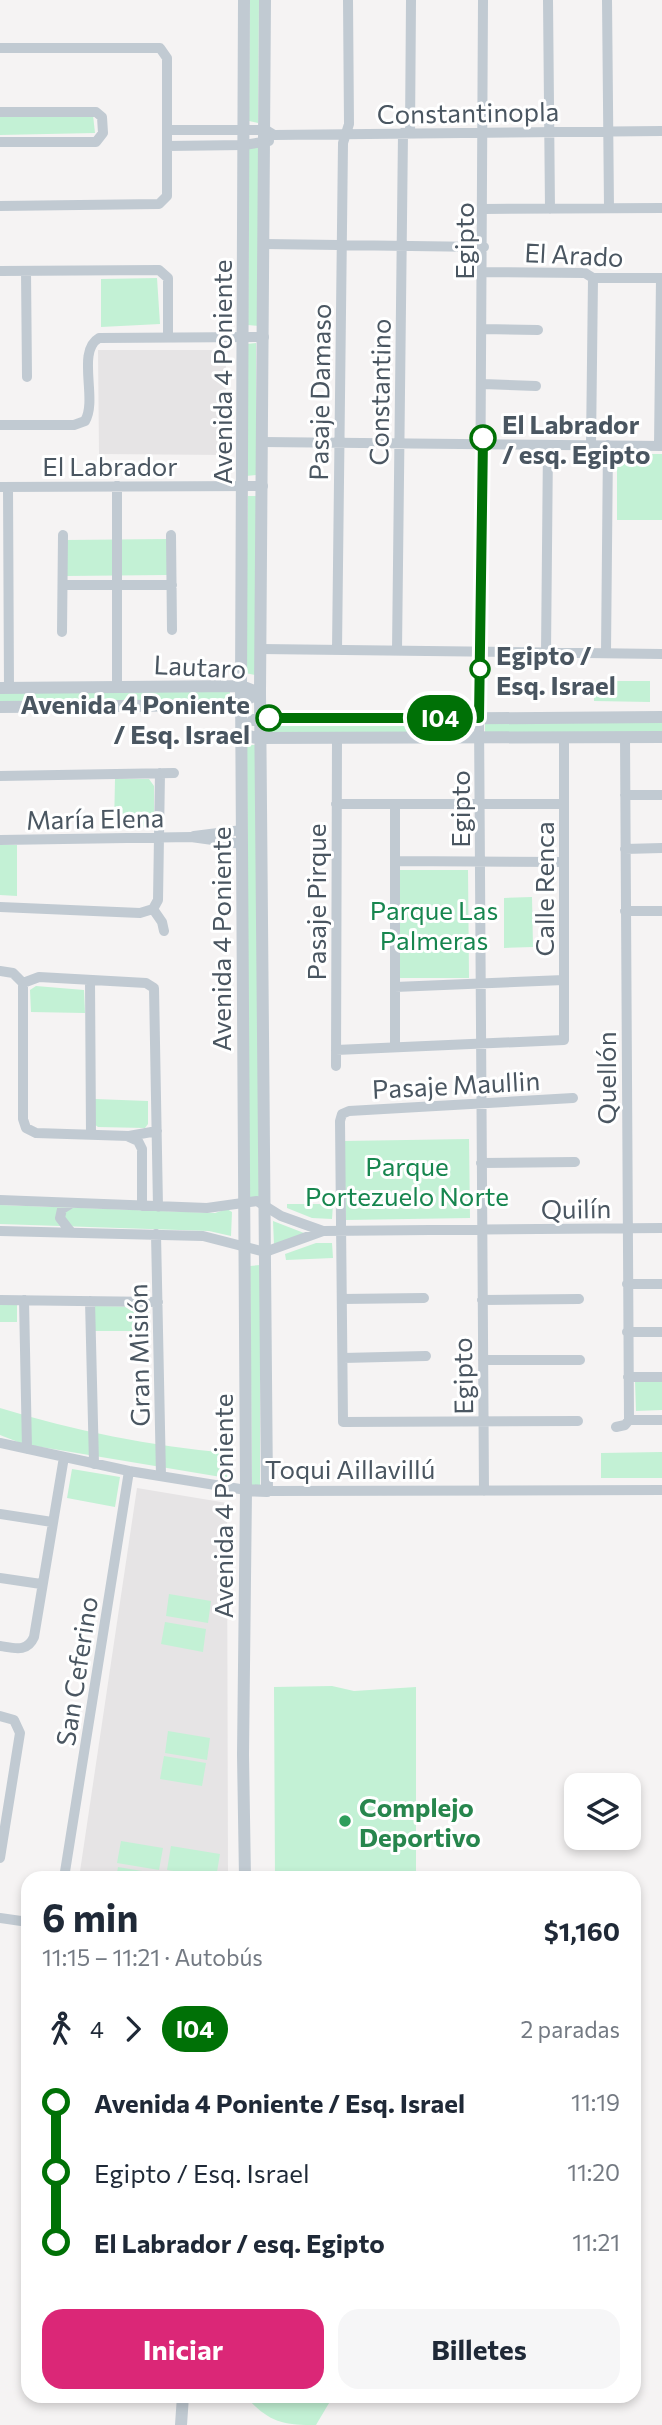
<!DOCTYPE html>
<html lang="es">
<meta charset="utf-8">
<style>
body{margin:0;font-family:Commissioner,sans-serif;background:#f6f6f7;color:#1f2937;height:100vh;display:flex;flex-direction:column;font-size:26px;white-space:nowrap}
*{box-sizing:border-box;margin:0}
p{font-size:23px;color:#747a83}
.icon{flex:none;width:38px;height:38px;fill:none;stroke:currentColor;stroke-width:2;stroke-linecap:round;stroke-linejoin:round}
.map{position:relative;flex:1;overflow:hidden}
.drawer{position:absolute;left:21px;top:1871px;width:620px;height:532px;display:flex;flex-direction:column;background:#fff;border-radius:21px;box-shadow:0 4px 10px #0003}
.drawer>*{flex:none}
.badge{padding:0 14px;border-radius:23px;font-size:24px;line-height:46px}
.controls{position:absolute;left:564px;top:1773px;display:grid;gap:14px}
.controls a{display:grid;place-items:center;width:77px;height:77px;border-radius:14px;background:#fff;box-shadow:0 4px 10px #0003;font-size:35px}
.map>.badge{position:absolute;translate:-50% -50%;box-shadow:0 0 0 4px #fff}
.legs{display:flex;align-items:center;gap:10px;height:77px;padding:0 21px;font-size:23px}
.legs p{margin-inline-start:auto}
.head{display:flex;align-items:center;justify-content:space-between;height:119px;padding:0 21px}
h1{font-size:38px;font-weight:700;line-height:52px}
.button{display:flex;gap:14px;margin-top:auto;padding:14px 21px}
.button a{flex:1;height:80px;border-radius:21px;background:#db2777;color:#fff;font-size:28px;font-weight:700;line-height:80px;text-align:center}
.button a+a{background:#f6f6f7;color:#1f2937}
ul{padding:0 21px;list-style:none}
li{display:flex;align-items:center;gap:24px;height:70px;font-size:26px}
li i{display:grid;place-items:center;width:10px;height:100%;margin:0 9px;background:currentColor}
li i::after{content:'';width:18px;height:18px;margin:-9px;border:5px solid;border-radius:50%;background:#fff}
li p{margin-inline-start:auto}
li:first-child i{background:linear-gradient(#0000 50%,currentColor 0)}
li:last-child i{background:linear-gradient(currentColor 50%,#0000 0)}
.map>svg:first-child{display:block}
.education{fill:#e6e4e5}
.green{fill:#c3f1d5}
.lines{fill:none;stroke-linecap:round;stroke-linejoin:round}
.minor{stroke:#c1cad2;stroke-width:10}
.tertiary{stroke:#c1cad2;stroke-width:12}
.line-1-casing{stroke:#fff;stroke-width:16}
.line-1{stroke:#007106;stroke-width:10}
.stop-1-dot{fill:#fff;stroke:#007106;stroke-width:3.5}
.leisure-dot{fill:#2e9e5b;stroke:#fff;stroke-width:2.5}
.labels{text-anchor:middle;dominant-baseline:central;stroke-width:6;stroke-linejoin:round;paint-order:stroke}
.street-label{font-size:26px;fill:#4a5661;stroke:#fff}
.stop-label{font-size:26px;font-weight:bold;fill:#4a5661;stroke:#fff;text-anchor:start}
.park-label{font-size:26px;fill:#17864f;stroke:#fff}
.leisure-label{font-size:26px;font-weight:bold;fill:#27864d;stroke:#fff;text-anchor:start}
</style>
<div class="map">
<svg width="662" height="2425" viewBox="0 0 662 2425">
<rect width="100%" height="100%" fill="#f5f3f3"/>
<!-- education -->
<path class="education" d="M98,350h128v105l-127,-1z
M137,1488l90,15 1,375h-149z"/>
<!-- green -->
<path class="green" d="M250,0h9l-1,123 -9,-2z
M0,115h93l2,18 -95,2z
M249,146h11l-1,180 -11,-1z
M157,278l3,46 -59,3v-48z
M256,343v132l-10,1 1,-132z
M617,454h45v66h-45z
M248,496h9l-2,179 -10,-2z
M167,539l1,36 -102,1 -1,-36z
M594,681h56v21l-56,-1z
M230,690v9l-230,3v-10z
M662,721v12l-177,-1v-9z
M472,723v9l-206,3 -2,-11z
M247,745h9l3,453h-10z
M115,779h34l5,7v40l-40,2z
M0,845h17v51l-17,-1z
M400,870h68l1,108h-69z
M532,897l1,50 -29,1v-50z
M36,986l48,4 1,23 -54,-1 -1,-22z
M95,1099l53,2v23l-3,4 -47,-1 -4,-3z
M469,1139l1,79 -124,2 -2,-79z
M287,1204h46l-1,15 -20,-1 -25,-10z
M0,1205l215,8 12,-4 5,3 -1,24 -22,-5 -209,-7z
M273,1221l31,12 -30,12z
M316,1243h16l1,15 -47,2 -1,-6z
M260,1265v221l-8,-1 -2,-219z
M0,1303h17v19h-17z
M95,1306l54,1v24h-54z
M662,1379v31l-26,1 -1,-31z
M0,1408c75,23 150,38 228,45l-1,25 -204,-34 -23,-9z
M662,1452v26h-61v-25z
M72,1469l48,8 -5,30 -48,-9z
M169,1594l42,7 -3,22 -42,-7z
M165,1622l41,7 -3,23 -42,-8z
M332,1686l22,5 62,-4v191h-141l-1,-191z
M168,1731l42,7 -3,22 -42,-7z
M164,1756l42,7 -4,23 -42,-7z
M121,1841l42,7 -4,22 -42,-7z
M171,1846l49,8 -4,24 -49,-8z
M118,1867l42,7 -1,4h-43z
M245,2396h56l8,3 23,-1 -16,27c-34,0 -47,-3 -71,-29z"/>
<g class="lines">
<!-- minor -->
<path class="minor" d="M483,0l-4,717 5,774
M548,0l2,209
M607,0l2,208
M0,48h160l7,10v138l-8,8 -159,2
M0,112h96l6,5 1,16 -7,9h-96
M167,130h99l8,5 388,-4
M410,133l1,-133
M167,146l77,-1 25,-4
M484,209l178,-1
M265,244l219,3
M0,271l159,-1 9,8v60
M26,271l1,106
M484,272l101,1 8,5h69
M483,329l55,1
M483,384l53,2
M0,425h74l11,-4c13,-21 -9,-70 14,-83l165,-1
M263,442l399,4
M591,445l2,-167
M659,446l2,-168
M117,486v201
M0,487l263,-1
M8,487l1,201
M171,535l1,95
M63,585h109
M62,632l1,-97
M261,649l401,5
M337,650l6,-507 6,-19 -1,-124
M397,651l6,-518
M546,653l2,-208
M606,653l2,-208
M625,737l4,683
M0,776l174,-3
M625,795h37
M336,804h228
M395,804v243
M194,836l48,-6
M0,840l191,-3 51,7
M625,849l37,-1
M395,861l169,1
M0,907l140,6 13,-4
M153,909l5,-9 2,-127
M153,909l9,13 2,9
M625,911h37
M0,971l13,2 10,10
M90,980l1,155
M23,983l16,-6 107,6 8,5 4,219
M23,983v136l3,9 10,5 93,3 28,-5
M395,987l169,-7
M336,1050l228,-10v-303
M336,1066l1,-328
M573,1098l-224,13 -7,3 -2,7 3,301 235,-1
M129,1137l9,4 4,8v57
M481,1163l94,-1
M0,1200l207,8 50,-7 24,15 42,15 339,-3
M70,1204l-8,5 -2,9 10,13
M0,1231l203,5 62,16 58,-21
M156,1234l5,242
M627,1284h35
M342,1299l82,-1
M0,1300l158,2
M24,1300l3,149
M482,1300l97,-1
M90,1301l4,163
M627,1332h35
M343,1358l83,-2
M483,1360h97
M628,1377h34
M629,1420h33
M616,1427l9,-2 4,-5
M0,1443l129,28 117,19
M267,1491l395,-1
M0,1514l52,8
M0,1578l41,6
M0,1646c14,2 27,7 34,-9l30,-180
M0,1716l14,4 6,13 -20,125
M64,1878l65,-407
M0,1918l28,4"/>
<!-- tertiary -->
<path class="tertiary" d="M244,0l-3,686 5,804 -3,265 2,123
M0,688l241,-2 19,7
M0,707l235,-2 25,-12
M253,720l409,-3
M242,734l14,4 406,-1
M246,1490l21,1 -7,-798 5,-693
M181,2425l2,-29"/>
</g>
<g class="lines">
<defs>
<path id="line-1" d="M269,718h210l4,-280"/>
</defs>
<!-- line-1 casing -->
<use href="#line-1" class="line-1-casing"/>
<!-- line-1 -->
<use href="#line-1" class="line-1"/>
</g>
<!-- markers -->
<g class="stop-1-dot">
<circle cx="483" cy="438" r="12"/>
<circle cx="480" cy="669" r="9"/>
<circle cx="269" cy="718" r="12"/>
</g>
<circle class="leisure-dot" cx="345" cy="1821" r="7"/>
<g class="labels">
<!-- street labels -->
<g class="street-label">
<text transform="translate(468 112) rotate(-1)">Constantinopla</text>
<text transform="translate(463 241) rotate(-90)">Egipto</text>
<text transform="translate(574 254) rotate(3)">El Arado</text>
<text transform="translate(221 372) rotate(-90)">Avenida 4 Poniente</text>
<text transform="translate(319 392) rotate(-89)">Pasaje Damaso</text>
<text transform="translate(379 392) rotate(-89)">Constantino</text>
<text x="110" y="465">El Labrador</text>
<text transform="translate(200 666) rotate(3)">Lautaro</text>
<text transform="translate(459 809) rotate(-90)">Egipto</text>
<text transform="translate(95 818) rotate(-1)">María Elena</text>
<text transform="translate(543 889) rotate(-90)">Calle Renca</text>
<text transform="translate(315 902) rotate(-90)">Pasaje Pirque</text>
<text transform="translate(220 939) rotate(-90)">Avenida 4 Poniente</text>
<text transform="translate(605 1078) rotate(-90)">Quellón</text>
<text transform="translate(456 1084) rotate(-3)">Pasaje Maullin</text>
<text transform="translate(576 1208) rotate(-1)">Quilín</text>
<text transform="translate(138 1355) rotate(-91)">Gran Misión</text>
<text transform="translate(462 1376) rotate(-91)">Egipto</text>
<text x="350" y="1468">Toqui Aillavillú</text>
<text transform="translate(222 1506) rotate(-90)">Avenida 4 Poniente</text>
<text transform="translate(76 1671) rotate(-81)">San Ceferino</text>
</g>
<!-- stop labels -->
<g class="stop-label">
<text x="502" y="423">El Labrador<tspan x="502" dy="30">/ esq. Egipto</tspan></text>
<text x="496" y="654">Egipto /<tspan x="496" dy="30">Esq. Israel</tspan></text>
<text x="250" y="703" text-anchor="end">Avenida 4 Poniente<tspan x="250" dy="30">/ Esq. Israel</tspan></text>
</g>
<!-- park labels -->
<g class="park-label">
<text x="434" y="909">Parque Las<tspan x="434" dy="30">Palmeras</tspan></text>
<text x="407" y="1165">Parque<tspan x="407" dy="30">Portezuelo Norte</tspan></text>
</g>
<!-- leisure labels -->
<g class="leisure-label">
<text x="359" y="1806">Complejo<tspan x="359" dy="30">Deportivo</tspan></text>
</g>
</g>
</svg>
<div class="controls">
<a><svg class="icon" aria-label="layers" viewBox="0 0 24 24"><path d="M12 4l9 5-9 5-9-5zM3 14l9 5 9-5"/></svg></a>
</div>
<b class="badge" style="left:440px;top:718px;background:#007106;color:#fff">I04</b>
<section class="drawer">
<div class="head"><div><h1>6 min</h1><p>11:15 – 11:21 · Autobús</p></div><b>$1,160</b></div>
<div class="legs"><svg class="icon" aria-label="walk" viewBox="0 0 24 24"><circle cx="13" cy="4" r="2"/><path d="M13 8l-2 6 4 7M11 14l-3 7M7 12l3-4h3l4 4"/></svg>4<svg class="icon" aria-label="forward" viewBox="0 0 24 24"><path d="M9 5l7 7-7 7"/></svg><b class="badge" style="background:#007106;color:#fff">I04</b><p>2 paradas</p></div>
<ul>
<li><i style="color:#007106"></i><b>Avenida 4 Poniente / Esq. Israel</b><p>11:19</p></li>
<li><i style="color:#007106"></i><span>Egipto / Esq. Israel</span><p>11:20</p></li>
<li><i style="color:#007106"></i><b>El Labrador / esq. Egipto</b><p>11:21</p></li>
</ul>
<div class="button"><a>Iniciar</a><a>Billetes</a></div>
</section>
</div>
